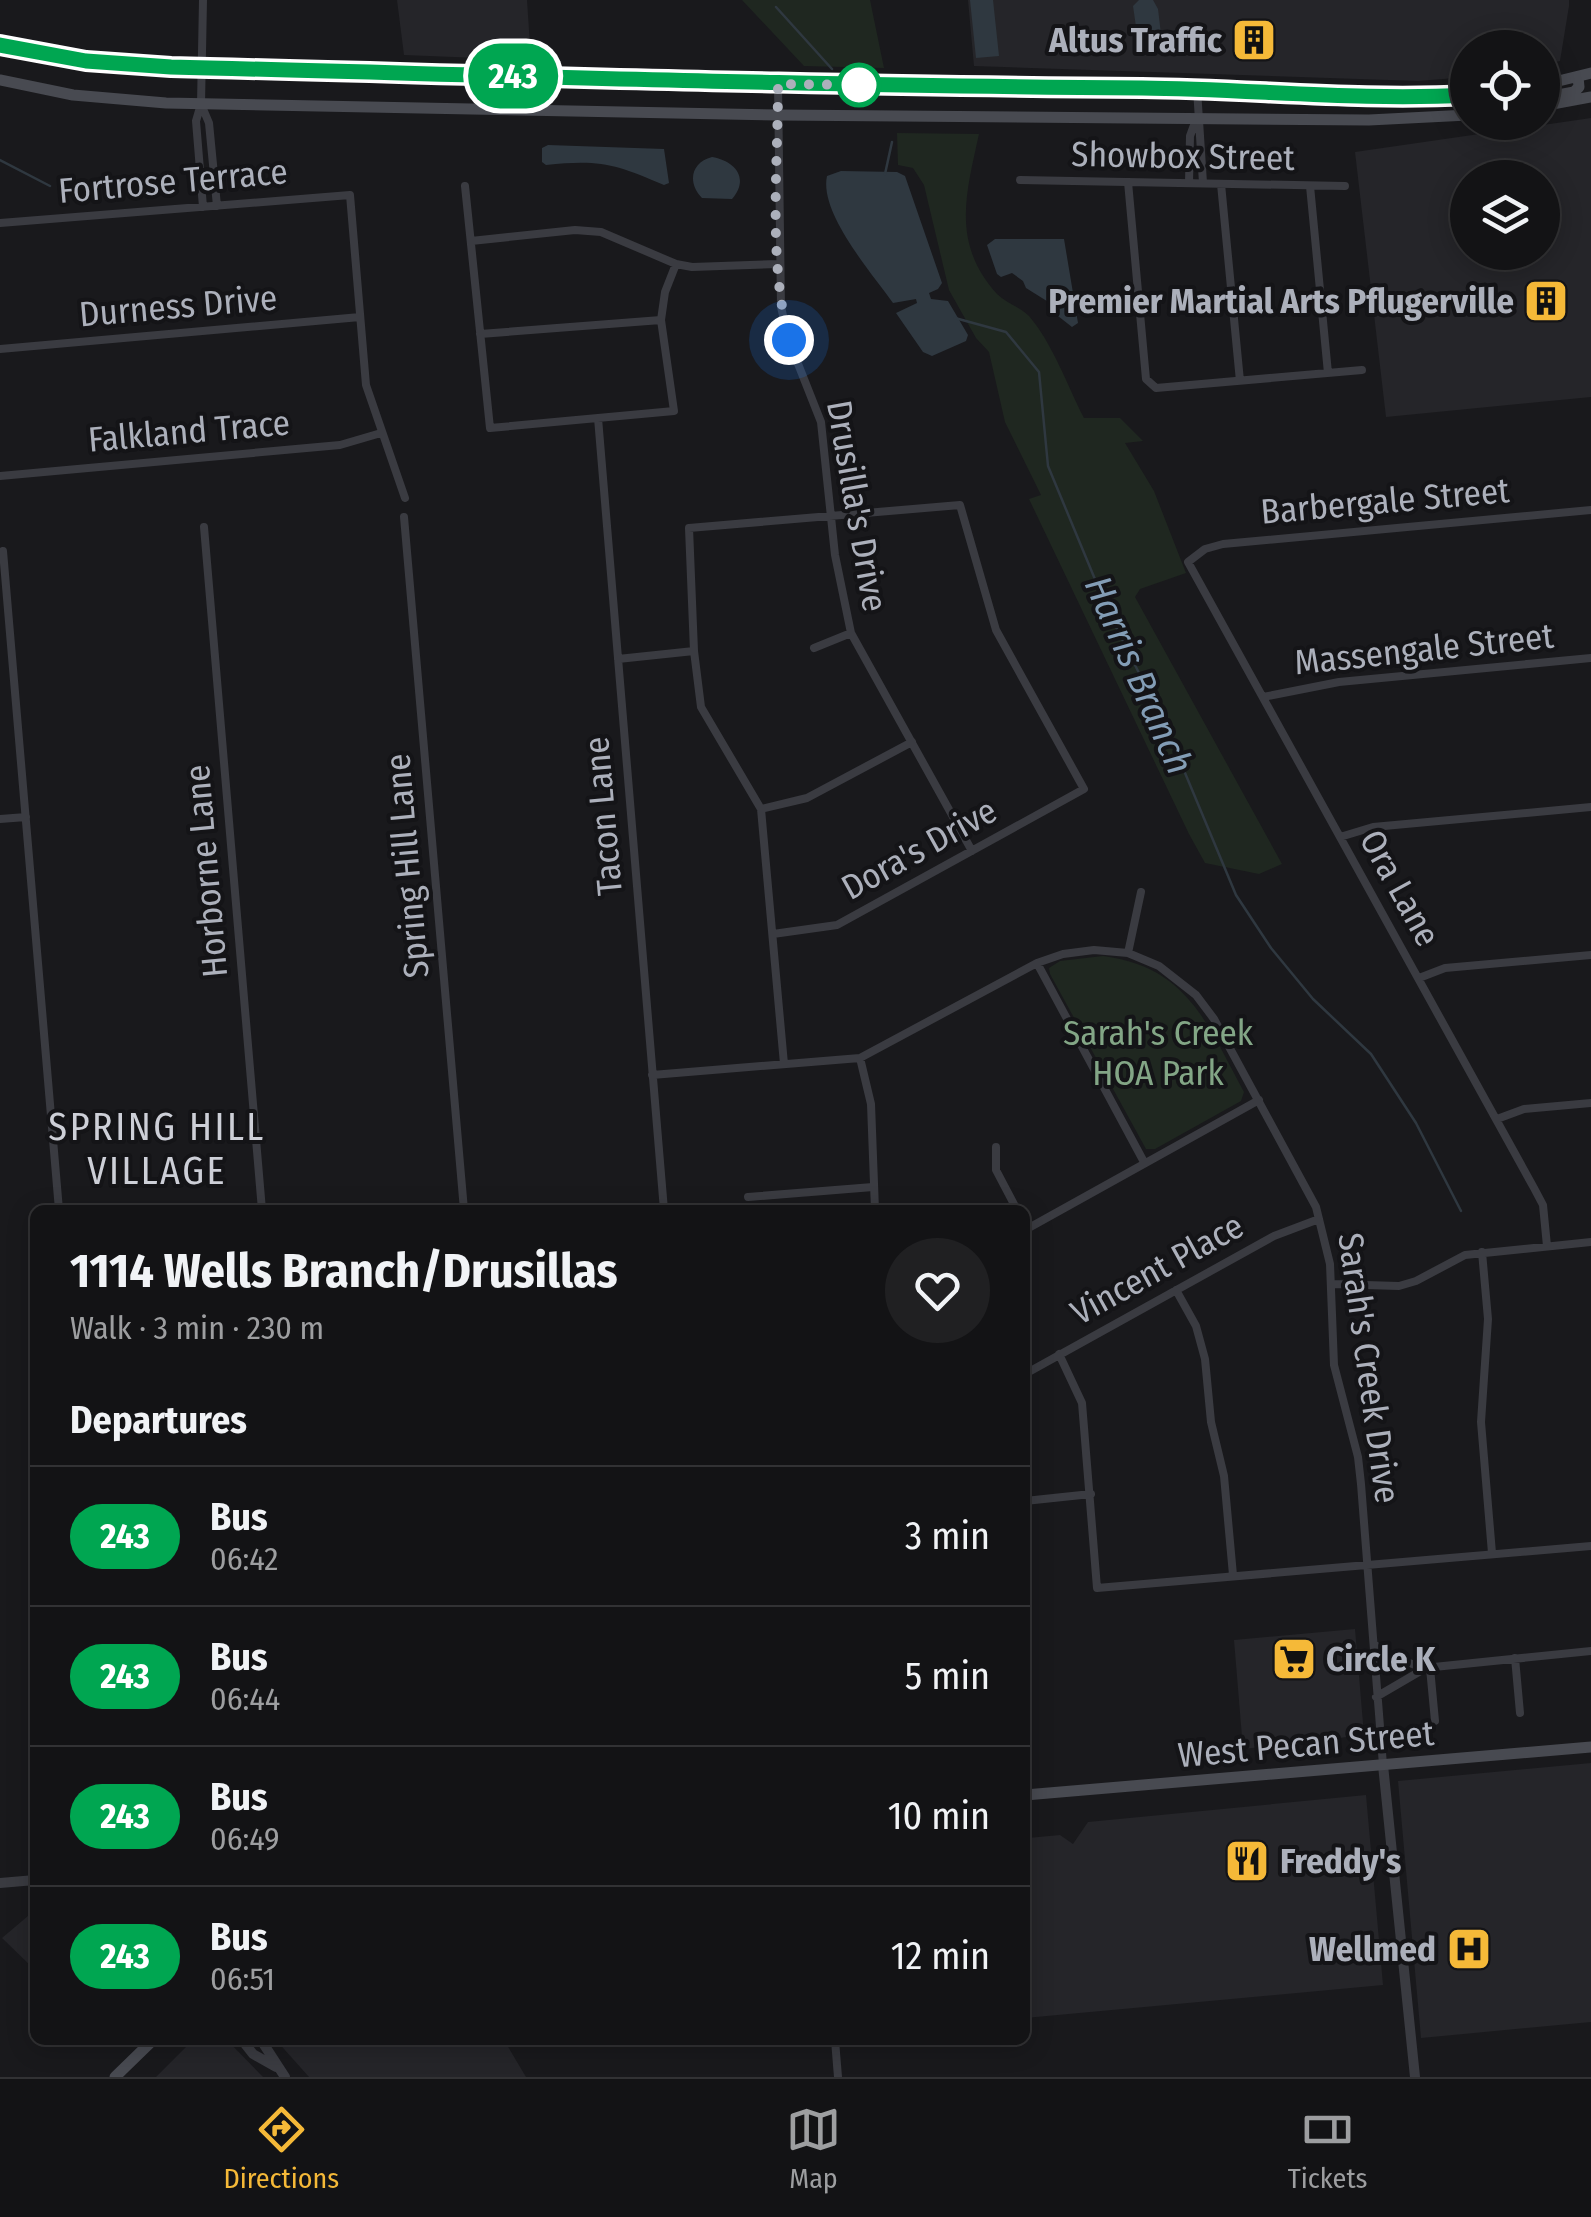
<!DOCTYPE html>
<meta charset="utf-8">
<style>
body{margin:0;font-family:"Fira Sans Condensed",sans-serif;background:#202022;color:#f1f3f6;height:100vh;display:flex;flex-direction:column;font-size:38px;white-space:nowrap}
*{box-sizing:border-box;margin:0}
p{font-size:32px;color:#9d9ea0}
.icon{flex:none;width:55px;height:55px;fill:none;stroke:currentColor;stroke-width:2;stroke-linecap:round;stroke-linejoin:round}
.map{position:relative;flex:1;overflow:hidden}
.panel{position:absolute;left:30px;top:1205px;width:1000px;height:840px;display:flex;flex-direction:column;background:#131315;border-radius:15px;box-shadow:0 5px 25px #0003,0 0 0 2px #323234}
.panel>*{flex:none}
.badge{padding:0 20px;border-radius:32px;font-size:35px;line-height:65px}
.controls{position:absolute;left:1450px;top:30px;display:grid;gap:20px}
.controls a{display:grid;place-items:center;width:110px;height:110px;border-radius:50%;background:#131315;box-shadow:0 5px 25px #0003,0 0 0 2px #323234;font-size:50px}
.you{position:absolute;width:50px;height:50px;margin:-25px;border:8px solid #fff;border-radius:50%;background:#1a73e8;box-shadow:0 0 0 15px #1a73e833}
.map>.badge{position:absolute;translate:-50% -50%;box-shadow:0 0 0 5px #fff}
h2{padding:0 40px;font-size:38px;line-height:90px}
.round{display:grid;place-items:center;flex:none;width:105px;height:105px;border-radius:52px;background:#202022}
.headline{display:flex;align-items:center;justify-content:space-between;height:170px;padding:0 40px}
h1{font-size:48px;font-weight:700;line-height:75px}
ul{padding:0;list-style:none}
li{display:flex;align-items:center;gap:30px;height:140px;padding:0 40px;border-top:2px solid #323234}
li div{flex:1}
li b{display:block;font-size:38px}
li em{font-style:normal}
li .badge{min-width:110px;font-weight:700;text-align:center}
.tab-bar{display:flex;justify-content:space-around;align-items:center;height:140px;border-top:2px solid #323234;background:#131315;font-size:28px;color:#9d9ea0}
.tab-bar a{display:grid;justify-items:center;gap:5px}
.tab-bar .current{color:#f5b938}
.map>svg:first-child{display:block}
.built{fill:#252529;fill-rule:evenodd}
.green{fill:#1f2720}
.water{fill:#2f3840}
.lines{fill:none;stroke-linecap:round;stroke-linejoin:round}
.stream{stroke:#2f3840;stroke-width:2.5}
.minor{stroke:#3a3b41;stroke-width:8}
.tertiary{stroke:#3a3b41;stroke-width:10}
.secondary{stroke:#484a51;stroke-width:11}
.line-casing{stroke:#fff;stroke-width:22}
.line{stroke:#00a651;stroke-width:15}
.walk{stroke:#acb0bb;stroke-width:10;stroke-dasharray:0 18}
.stop-dot{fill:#fff;stroke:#00a651;stroke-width:5}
.labels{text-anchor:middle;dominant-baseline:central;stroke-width:8;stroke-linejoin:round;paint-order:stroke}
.poi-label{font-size:35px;font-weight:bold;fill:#acb0bb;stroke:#141417;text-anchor:end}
.street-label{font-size:35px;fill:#acb0bb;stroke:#141417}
.park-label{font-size:35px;fill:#83a686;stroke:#141417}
.water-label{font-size:38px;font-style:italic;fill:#839db6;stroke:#141417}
.neighbourhood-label{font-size:38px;letter-spacing:2.5px;fill:#cdcfd7;stroke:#141417}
</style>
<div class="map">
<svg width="1591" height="2077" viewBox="0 0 1591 2077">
<rect width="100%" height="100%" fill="#19191c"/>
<!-- built -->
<path class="built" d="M397,0h130l4,60 -127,-5z
M968,0h601v6l-9,55 -17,4 -1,-17h-74l-1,29 -49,4 -444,-15z
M1591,118v279l-205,20 -31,-265zM1468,178h74v74h-74z
M1355,1629l9,106 -121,14 -9,-109z
M1591,1763v259l-170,16 -23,-257z
M1366,1795l17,190 -358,33v-195l3,15 32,-3 13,9 15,-22z
M35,1910v60l-33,-32z
M193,2040h34l36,37h-107z
M276,2040h228l22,37h-217z"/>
<!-- green -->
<path class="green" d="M742,0h128l14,68 -80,-2z
M897,133l82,1c-13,60 -28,109 18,160 9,9 23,13 32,22 24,28 38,69 55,102h36l23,23 -18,2 29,48 32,82 -46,16 -5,8 147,267 -23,10 -54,-11 -16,-29 -160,-335 12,-4 -36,-73 -16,-70 -13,-14 -27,-48 -25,-105 -11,-17 -15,-3z
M1103,956c85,11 104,68 141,136l-3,9 -86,48h-9l-96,-175 -1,-6 11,-7z"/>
<!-- water -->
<path class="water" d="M970,0h23l6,56 -23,2z
M1139,0h14l5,9 5,42 -23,3 -7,-48z
M548,145l116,4 5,34 -5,2c-48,-21 -65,-26 -118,-20l-4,-3v-14z
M712,157c23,4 38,21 20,42l-30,-1c-15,-15 -11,-36 10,-41z
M841,171l56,1 8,4 37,107 -4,6 -9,4 2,6 17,2 20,34 -2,6 -34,15 -9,-4 -27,-39 21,-10 -1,-4 -23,4c-22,-31 -74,-90 -66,-127z
M995,239h69l14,84 -6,4 -14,-11 -8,-13 -24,-15 -3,-7 -11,-8 -11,4 -4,-3 -10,-29z"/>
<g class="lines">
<!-- stream -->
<path class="stream" d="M776,7l56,62
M0,160l50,26
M885,174l7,-32
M955,318l51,14 33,40 9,94 61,147 56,112 71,170 35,53 42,51 58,55 45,69 45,88"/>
<!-- minor -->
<path class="minor" d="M203,0l-2,104 -5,17 7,86
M778,85l3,222 8,34 32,81 14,133 16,78 121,218
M1197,89l6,94
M201,104l8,19 8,83
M1020,180l325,6
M1128,182l18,197 10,9 206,-18
M1189,183l1,-47 7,-19
M1221,184l19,197
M465,186l25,242 184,-17 -13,-91 4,-28 11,-28
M1310,186l18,187
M0,223l350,-28 16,190 39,113
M471,241l104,-11 26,2 75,32 16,3 86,-3
M480,334l181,-14
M0,349l360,-32
M598,418l66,792
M0,476l340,-31 41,-12
M404,517l60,693
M204,527l58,683
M3,551l56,659
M814,648l37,-15
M618,659l76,-8
M1263,697l76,-15 252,-24
M761,809l46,-11 105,-56
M0,819l26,-2
M1340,837l33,-10 218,-20
M773,934l64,-9 247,-136 -88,-159 -36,-125 -271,23 5,123 7,56 60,102 23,255
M1128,953l13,-61
M1037,963l107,199
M1419,978l26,-10 146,-13
M860,1058l11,46 4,106
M652,1075l208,-17 177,-95 26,-9 31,-4 34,3 31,13 37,29 18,24 102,188 14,57 4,101 24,92 3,27 22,281
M1497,1119l27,-10 67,-6
M996,1147v23l21,40
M748,1197l125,-10
M1025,1230l234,-130
M1547,1246l-4,-41 -9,-17 -346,-626 17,-13 18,-5 368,-34
M1482,1252l6,67 -7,103 11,131
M1332,1284l67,2 17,-5 49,-26 126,-13
M1176,1290l20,36 9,33 6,63 13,54 9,99
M1059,1354l23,49 15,185 494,-42
M1025,1374l249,-138 45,-17
M1025,1501l66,-7
M1374,1644l15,12 35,12 167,-17
M1515,1658l5,55
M1430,1668l5,53
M1376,1697l48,-28
M835,2040l3,37"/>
<!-- tertiary -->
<path class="tertiary" d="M1383,1765l32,312
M0,1883l35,-3
M242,2040l11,14 23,13
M261,2040l24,37"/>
<!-- secondary -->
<path class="secondary" d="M0,45l86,16 85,6c319,7 637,18 956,21 113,1 227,14 341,7
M0,80l73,15 93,8 612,12 591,5 99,-5
M1542,85l49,-12
M1542,98l32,-6 5,-5 -1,-10
M1547,105l44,-8
M480,108l3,-33
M1025,1795l566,-48
M115,2077l38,-37"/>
</g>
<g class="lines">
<defs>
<path id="line" d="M0,45l86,16 85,6c324,8 647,19 971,21 109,1 217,13 326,7"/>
</defs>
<!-- line casing -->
<use href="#line" class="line-casing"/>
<!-- line -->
<use href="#line" class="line"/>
<!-- walk -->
<path class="walk" d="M789,340c-21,-81 -11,-171 -11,-256l81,1"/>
</g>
<!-- icons -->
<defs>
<symbol id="building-square" viewBox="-11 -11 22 22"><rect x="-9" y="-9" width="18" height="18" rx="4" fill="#f5b938" stroke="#141417"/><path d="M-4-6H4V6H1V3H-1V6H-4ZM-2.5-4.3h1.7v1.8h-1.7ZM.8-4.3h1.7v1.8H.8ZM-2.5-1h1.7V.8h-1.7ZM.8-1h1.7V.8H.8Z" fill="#111"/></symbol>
<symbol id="supermarket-square" viewBox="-11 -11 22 22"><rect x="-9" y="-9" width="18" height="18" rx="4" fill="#f5b938" stroke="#141417"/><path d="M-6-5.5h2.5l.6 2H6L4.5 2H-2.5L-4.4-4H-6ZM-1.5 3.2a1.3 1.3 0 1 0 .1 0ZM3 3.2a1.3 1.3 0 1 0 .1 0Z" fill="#111"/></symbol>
<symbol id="restaurant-square" viewBox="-11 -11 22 22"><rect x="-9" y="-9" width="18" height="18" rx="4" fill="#f5b938" stroke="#141417"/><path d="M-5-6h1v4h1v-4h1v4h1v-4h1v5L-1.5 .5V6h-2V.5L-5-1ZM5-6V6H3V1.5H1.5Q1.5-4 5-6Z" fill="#111"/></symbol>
<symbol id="hospital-square" viewBox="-11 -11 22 22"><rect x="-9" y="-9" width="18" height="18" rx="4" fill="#f5b938" stroke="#141417"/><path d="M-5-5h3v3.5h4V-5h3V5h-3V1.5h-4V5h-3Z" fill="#111"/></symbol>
</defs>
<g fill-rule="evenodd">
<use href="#building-square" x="1229" y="15" width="50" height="50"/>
<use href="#building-square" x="1521" y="276" width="50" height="50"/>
<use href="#supermarket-square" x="1269" y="1634" width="50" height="50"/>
<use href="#restaurant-square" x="1222" y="1836" width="50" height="50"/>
<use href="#hospital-square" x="1444" y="1924" width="50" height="50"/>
</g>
<!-- markers -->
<circle class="stop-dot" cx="859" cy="85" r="20"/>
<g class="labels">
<!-- poi labels -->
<g class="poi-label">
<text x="1222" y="40">Altus Traffic</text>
<text x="1514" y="301">Premier Martial Arts Pflugerville</text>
<text x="1326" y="1659" text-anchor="start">Circle K</text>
<text x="1280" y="1861" text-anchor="start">Freddy's</text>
<text x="1436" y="1949">Wellmed</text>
</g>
<!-- street labels -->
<g class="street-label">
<text transform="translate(1183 156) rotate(1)">Showbox Street</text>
<text transform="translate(173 181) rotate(-5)">Fortrose Terrace</text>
<text transform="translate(178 306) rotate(-5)">Durness Drive</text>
<text transform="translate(189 431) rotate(-5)">Falkland Trace</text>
<text transform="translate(1385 501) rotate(-5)">Barbergale Street</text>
<text transform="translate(857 506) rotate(80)">Drusilla's Drive</text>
<text transform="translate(1424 649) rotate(-6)">Massengale Street</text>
<text transform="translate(603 816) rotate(-95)">Tacon Lane</text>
<text transform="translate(919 849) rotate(-29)">Dora's Drive</text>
<text transform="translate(407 866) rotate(-95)">Spring Hill Lane</text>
<text transform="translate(206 871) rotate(-95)">Horborne Lane</text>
<text transform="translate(1400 888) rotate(61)">Ora Lane</text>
<text transform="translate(1157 1269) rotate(-29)">Vincent Place</text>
<text transform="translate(1369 1368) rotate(82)">Sarah's Creek Drive</text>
<text transform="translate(1306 1744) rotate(-5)">West Pecan Street</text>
</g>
<!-- park labels -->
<g class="park-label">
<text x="1158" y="1033">Sarah's Creek<tspan x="1158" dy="40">HOA Park</tspan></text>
</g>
<!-- water labels -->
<g class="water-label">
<text transform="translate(1139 675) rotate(66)">Harris Branch</text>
</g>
<!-- neighbourhood labels -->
<g class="neighbourhood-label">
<text x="157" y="1127">SPRING HILL<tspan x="157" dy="44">VILLAGE</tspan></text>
</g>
</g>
</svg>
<div class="controls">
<a><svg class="icon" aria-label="locate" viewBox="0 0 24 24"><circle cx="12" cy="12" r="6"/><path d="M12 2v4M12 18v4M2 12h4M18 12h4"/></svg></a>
<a><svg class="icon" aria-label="layers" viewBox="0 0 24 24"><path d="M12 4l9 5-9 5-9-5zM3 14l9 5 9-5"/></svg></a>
</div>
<div class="you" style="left:789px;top:340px"></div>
<b class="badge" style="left:513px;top:76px;background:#00a651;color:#fff">243</b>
<section class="panel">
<div class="headline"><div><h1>1114 Wells Branch/Drusillas</h1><p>Walk · 3 min · 230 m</p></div><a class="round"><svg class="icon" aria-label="heart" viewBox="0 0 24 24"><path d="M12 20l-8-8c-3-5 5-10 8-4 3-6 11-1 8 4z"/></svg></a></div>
<h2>Departures</h2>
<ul>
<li><span class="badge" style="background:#00a651;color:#fff">243</span><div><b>Bus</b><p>06:42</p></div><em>3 min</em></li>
<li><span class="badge" style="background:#00a651;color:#fff">243</span><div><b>Bus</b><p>06:44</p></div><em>5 min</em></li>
<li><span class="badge" style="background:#00a651;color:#fff">243</span><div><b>Bus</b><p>06:49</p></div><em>10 min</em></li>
<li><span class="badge" style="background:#00a651;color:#fff">243</span><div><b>Bus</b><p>06:51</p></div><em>12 min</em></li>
</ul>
</section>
</div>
<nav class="tab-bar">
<a class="current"><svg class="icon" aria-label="directions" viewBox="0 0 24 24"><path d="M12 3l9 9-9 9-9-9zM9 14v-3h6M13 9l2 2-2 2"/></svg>Directions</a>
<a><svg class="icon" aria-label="map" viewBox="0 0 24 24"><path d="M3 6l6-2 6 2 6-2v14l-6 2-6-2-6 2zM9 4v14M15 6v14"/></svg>Map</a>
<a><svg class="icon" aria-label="tickets" viewBox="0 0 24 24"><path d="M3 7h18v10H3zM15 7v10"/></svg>Tickets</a>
</nav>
